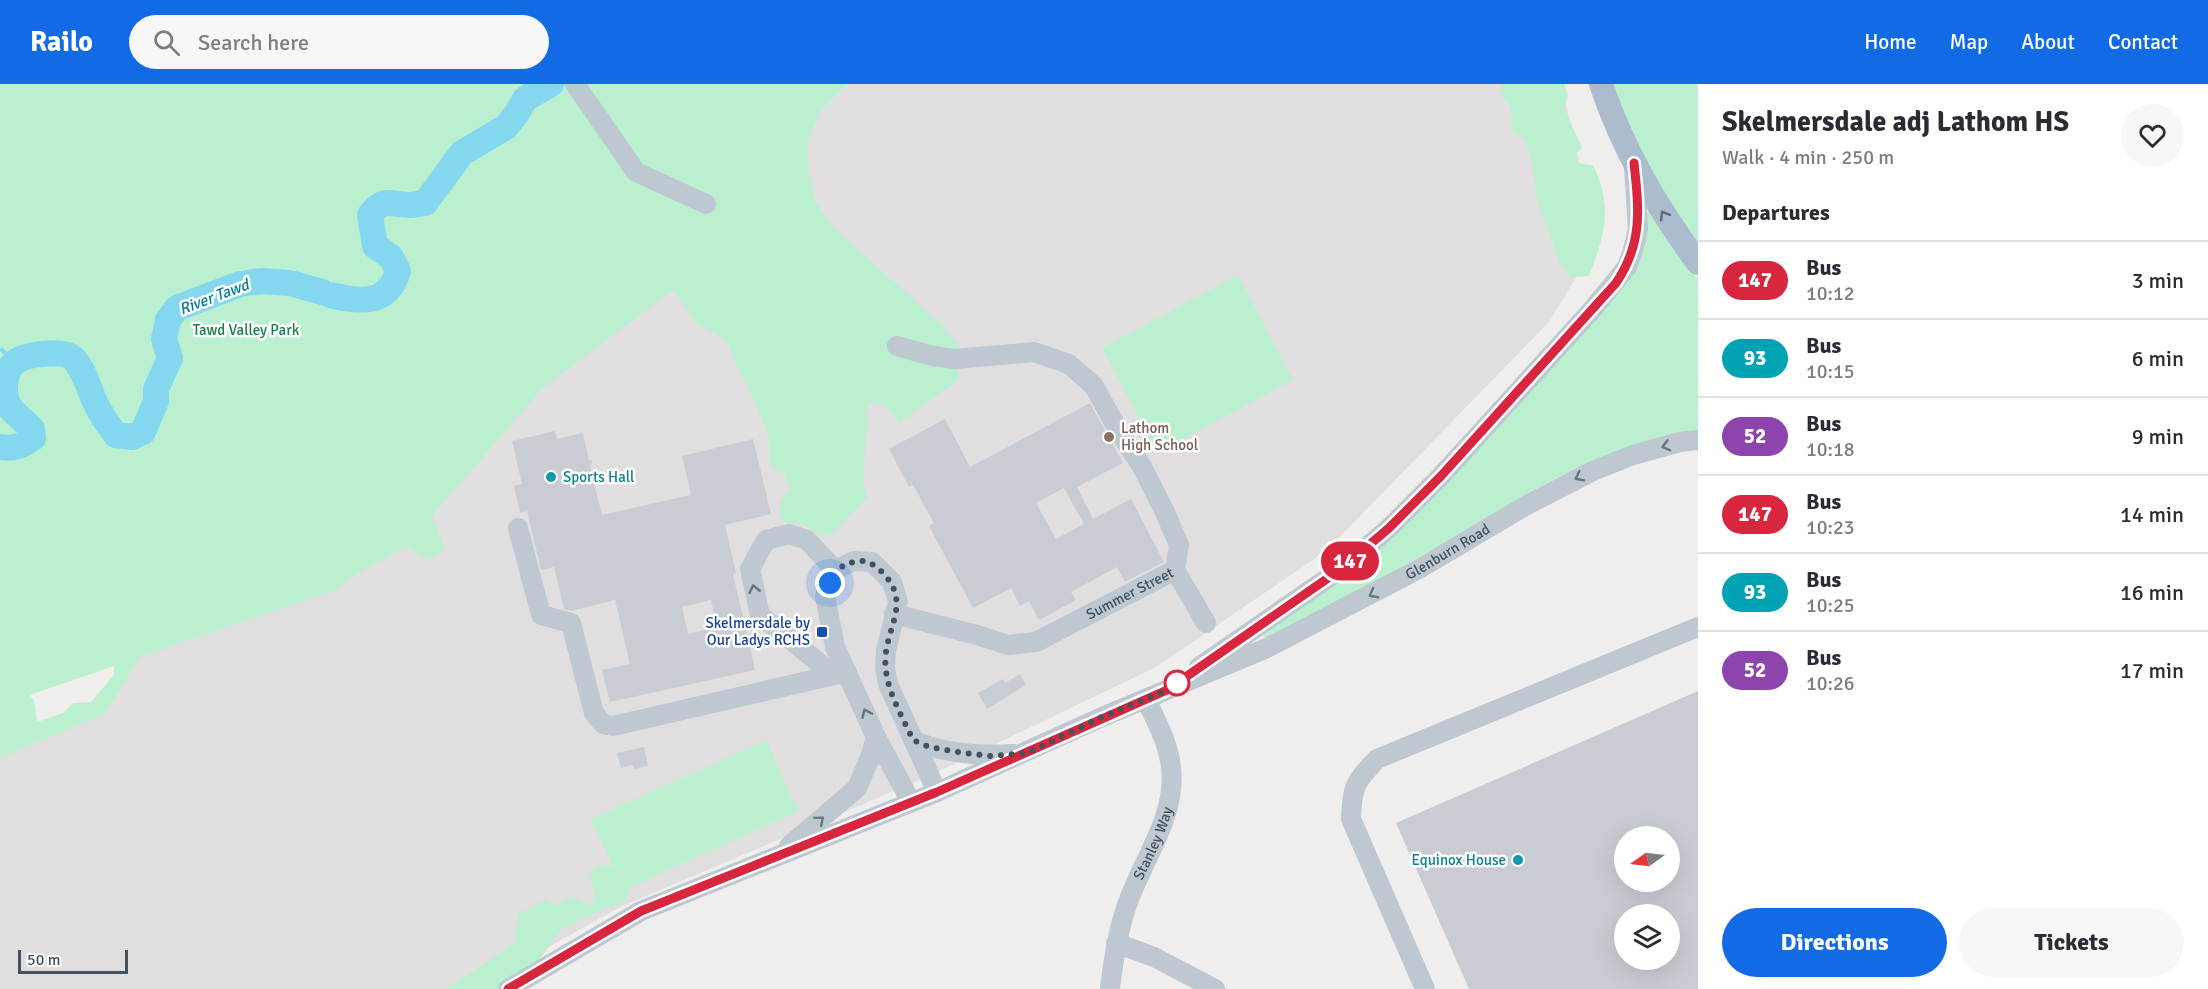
<!DOCTYPE html>
<meta charset="utf-8">
<style>
body{margin:0;font-family:Signika,sans-serif;background:#f7f7f7;color:#2b2b33;height:100vh;display:flex;flex-direction:column;font-size:22px;white-space:nowrap}
*{box-sizing:border-box;margin:0}
p{font-size:20px;color:#7c7c81}
.icon{flex:none;width:33px;height:33px;fill:none;stroke:currentColor;stroke-width:2;stroke-linecap:round;stroke-linejoin:round}
.map{position:relative;flex:1;overflow:hidden}
.panel{display:flex;flex-direction:column;background:#fff;width:510px}
.panel>*{flex:none}
.badge{padding:0 12px;border-radius:20px;font-size:21px;line-height:39px}
.needle{width:39px;rotate:256deg}
.fabs{position:absolute;left:1614px;top:742px;display:grid;gap:12px}
.fabs a{display:grid;place-items:center;width:66px;height:66px;border-radius:50%;background:#fff;box-shadow:0 6px 24px #0002;font-size:30px}
.scale{position:absolute;left:18px;bottom:15px;width:110px;box-sizing:border-box;padding-left:6px;border:3px solid #45515c;border-top:0;font-size:16px;line-height:21px;white-space:nowrap;color:#45515c;-webkit-text-stroke:4px #fff;paint-order:stroke}
.you{position:absolute;width:30px;height:30px;margin:-15px;border:4px solid #fff;border-radius:50%;background:#1a73e8;box-shadow:0 0 0 9px #1a73e833}
.map>.badge{position:absolute;translate:-50% -50%;box-shadow:0 0 0 3px #fff}
h2{padding:0 24px;font-size:22px;line-height:54px}
.round{display:grid;place-items:center;flex:none;width:63px;height:63px;border-radius:32px;background:#f7f7f7}
.summary{display:flex;align-items:center;justify-content:space-between;height:102px;padding:0 24px}
h1{font-size:28px;font-weight:700;line-height:45px}
.cta{display:flex;gap:12px;margin-top:auto;padding:12px 24px}
.cta a{flex:1;height:69px;border-radius:36px;background:#126be5;color:#fff;font-size:24px;font-weight:700;line-height:69px;text-align:center}
.cta a+a{background:#f7f7f7;color:#2b2b33}
ul{padding:0;list-style:none}
li{display:flex;align-items:center;gap:18px;height:78px;padding:0 24px;border-top:2px solid #e1e1e2}
li div{flex:1}
li b{display:block;font-size:22px}
li em{font-style:normal}
li .badge{min-width:66px;font-weight:700;text-align:center}
header{display:flex;align-items:center;gap:36px;box-sizing:border-box;height:84px;padding:0 30px;background:#126be5;color:#fff}
header strong{font-size:28px}
nav{display:flex;gap:33px;margin-inline-start:auto;font-size:21px}
.search{width:420px;height:54px;background:#f7f7f7;display:flex;align-items:center;gap:15px;box-sizing:border-box;padding:0 21px;border-radius:33px;color:#7c7c81;font-size:22px}
main{display:flex;flex:1;min-height:0}
.map>svg:first-child{display:block}
.education{fill:#e1dedf}
.green{fill:#baf0d0;fill-rule:evenodd}
.lines{fill:none;stroke-linecap:round;stroke-linejoin:round}
.stream{stroke:#85d7ef;stroke-width:4.5}
.river{stroke:#85d7ef;stroke-width:26}
.building{fill:#caccd3;fill-rule:evenodd}
.minor{stroke:#bdc8d0;stroke-width:20}
.major{stroke:#acbcce;stroke-width:24}
.oneway{stroke:#5f6c78}
.oneway2{stroke:#69757f}
.line-casing{stroke:#fff;stroke-width:14}
.line{stroke:#d7263d;stroke-width:9}
.walk{stroke:#45515c;stroke-width:6;stroke-dasharray:0 10.8}
.education-dot{fill:#8d6e63;stroke:#fff;stroke-width:2}
.culture-dot{fill:#0f9aa8;stroke:#fff;stroke-width:2}
.transit-dot{fill:#1a4fb4;stroke:#fff;stroke-width:2}
.stop-dot{fill:#fff;stroke:#d7263d;stroke-width:3}
.labels{text-anchor:middle;dominant-baseline:central;stroke-width:5;stroke-linejoin:round;paint-order:stroke}
.park-label{font-size:15px;fill:#137f4b;stroke:#fff}
.education-label{font-size:15px;fill:#785e54;stroke:#fff;text-anchor:start}
.culture-label{font-size:15px;fill:#0d838f;stroke:#fff;text-anchor:start}
.street-label{font-size:15px;fill:#45515c;stroke:#fff}
.transit-label{font-size:15px;fill:#164399;stroke:#fff;text-anchor:end}
.water-label{font-size:16px;font-style:italic;fill:#087b9d;stroke:#fff}
</style>
<header>
<strong>Railo</strong>
<div class="search"><svg class="icon" aria-label="search" viewBox="0 0 24 24"><circle cx="10" cy="10" r="6"/><path d="M15 15l6 6"/></svg>Search here</div>
<nav><a>Home</a><a>Map</a><a>About</a><a>Contact</a></nav>
</header>
<main>
<div class="map">
<svg width="1698" height="905" viewBox="0 0 1698 905">
<rect width="100%" height="100%" fill="#f0eded"/>
<!-- education -->
<path class="education" d="M824,0h737l37,157 -49,81 -223,229 -170,116 -229,110 -307,130 -146,82h-474v-242l94,-38 71,-87 374,-238z"/>
<!-- green -->
<path class="green" d="M0,0h847l-26,27 -13,27v31l6,30 19,28 108,97 20,24 -4,14 2,18 -60,43 -13,-18 -18,-3 -5,81 4,15 -33,34 -12,4 -16,-10 -24,-5 -3,-18 11,-13 -5,-16 -14,-6 -3,-36 -43,-93 -28,-15 -24,-34 -130,98 -111,128 13,34 -17,10 -22,-14 -61,35 -9,9 -196,67 -35,57 -105,44zM114,582v9l-23,27 -18,1 -10,10 -26,9 -3,-22 -5,-5z
M1501,0h63l4,11 -4,13 18,40 -7,6 3,9 15,2c20,41 12,70 -4,111l-17,1 -11,-11 -24,-67 -5,-37 -8,-24 -11,-6 -2,-24 -9,-12z
M1614,0h84v163l-34,-50 -35,-70z
M1649,127l33,49 16,19v153c-105,14 -182,69 -272,121 -52,31 -107,58 -161,85l-2,-3 44,-31 302,-302 37,-90z
M1238,191l55,105 -136,73 -55,-105z
M766,656l32,71 -171,78 2,5 -5,9 -20,5 -42,21 -27,36 -37,24h-53l35,-22 36,-26 2,-27 28,-14 8,6 18,-10 17,9 7,-5 -7,-28 11,-7 13,1 -22,-47z"/>
<g class="lines">
<!-- stream -->
<path class="stream" d="M2,266l13,13"/>
<!-- river -->
<path class="river" d="M330,211c30,7 58,11 68,-24l-7,-14 -16,-11 -5,-31c14,-19 21,-10 40,-10 5,0 10,-2 15,-2l37,-50 44,-26 11,-14 8,-14 26,-15
M0,363c14,2 22,-1 33,-9l-1,-9c-6,-7 -18,-15 -23,-23 -7,-13 -5,-34 6,-44 11,-8 48,-13 58,-4 11,11 15,28 21,42 6,13 13,24 22,35l16,2 11,-5 13,-31v-12l14,-31 -6,-19 4,-19 9,-12 63,-24 21,-3 29,2 32,9"/>
</g>
<!-- building -->
<path class="building" d="M1090,319l33,60 -46,24 16,32 38,-20 33,63 -39,20 -8,-15 -46,25 5,8 -37,20 -10,-19 -9,5 -9,-18 -38,20 -44,-82 5,-3 -21,-38 -4,2 -20,-38 56,-30 25,48zM1064,404l20,36 -28,15 -20,-36z
M555,347l2,8 26,-6 6,27 4,1 -3,5 12,49 89,-20 -9,-39 71,-17 18,75 -46,11 11,48 -3,1 22,96 -145,32 -8,-32 28,-6 -15,-64 -44,11 -7,-2 -10,-42 -13,3 -14,-59 -7,2 -6,-27 8,-2 -10,-43zM711,516l6,27 -29,7 -6,-27z
M1020,590l6,11 -39,24 -9,-16 25,-14 2,4z
M1698,607v298h-229l-73,-166zM1624,753h46v45h-46zM1624,831h46v45h-46z
M644,663l4,19 -14,3 -1,-4 -12,3 -4,-15z"/>
<g class="lines">
<!-- minor -->
<g class="minor">
<path d="M575,0l61,88 70,32"/>
<path d="M518,444l23,87 30,8 23,90 9,11 10,2 234,-54"/>
<path d="M1175,486l31,53"/>
<path id="s1" d="M894,530l83,21 31,10 28,-3 139,-72 4,-25 -15,-35 -23,-45 -24,-37 -23,-42 -25,-22 -35,-12 -79,7 -22,-3 -36,-10"/>
<path d="M1199,583l142,-98 48,-41 52,-52 150,-165 36,-44 6,-17 5,-21 -4,-61"/>
<path d="M834,591l-74,-60 -10,-46 16,-29 23,-6 18,6 28,30"/>
<path d="M913,656c31,14 66,16 100,14"/>
<path d="M911,718l-35,-65 -41,-90 -10,-51 10,-26 19,-9 18,1 20,20 6,20 -12,48 -1,19 4,17 48,106"/>
<path d="M789,762l68,-58 14,-33 5,-18"/>
<path d="M1116,859l38,14 61,32"/>
<path id="s2" d="M508,905l133,-78 296,-119 165,-75 165,-69 152,-79 106,-63 68,-35 40,-16 47,-13 18,-2"/>
<path id="s3" d="M1110,905c3,-27 7,-54 16,-81 15,-47 51,-90 45,-141 -3,-25 -15,-46 -25,-68"/>
<path d="M1425,905l-74,-170c1,-33 4,-37 26,-60l321,-132"/>
</g>
<!-- major -->
<path class="major" d="M1601,0c22,66 56,123 97,179"/>
</g>
<!-- one-way arrows -->
<defs><path id="oneway-chevron" d="M-2-3.5L2.5 0L-2 3.5" fill="none" stroke-width="1.6" stroke-linecap="round" stroke-linejoin="round" transform="scale(1.5)"/></defs>
<use class="oneway" href="#oneway-chevron" transform="translate(1664 131) rotate(-122)"/>
<g class="oneway2">
<use href="#oneway-chevron" transform="translate(1666 362) rotate(165)"/>
<use href="#oneway-chevron" transform="translate(1579 393) rotate(153)"/>
<use href="#oneway-chevron" transform="translate(754 505) rotate(-103)"/>
<use href="#oneway-chevron" transform="translate(1373 510) rotate(152)"/>
<use href="#oneway-chevron" transform="translate(866 629) rotate(-114)"/>
<use href="#oneway-chevron" transform="translate(820 736) rotate(-40)"/>
</g>
<g class="lines">
<defs>
<path id="line" d="M508,905l133,-78 296,-119 230,-102 174,-121 48,-41 52,-52 175,-193c27,-40 23,-74 18,-120"/>
</defs>
<!-- line casing -->
<use href="#line" class="line-casing"/>
<!-- line -->
<use href="#line" class="line"/>
<!-- walk -->
<path class="walk" d="M830,499l5,-13c19,-9 29,-15 46,1 35,34 -1,60 5,100 3,24 17,47 27,69l16,7 35,6 27,3 36,-3 75,-36 65,-27 18,-12 -8,5"/>
</g>
<!-- markers -->
<circle class="education-dot" cx="1109" cy="353" r="6"/>
<g class="culture-dot">
<circle cx="551" cy="393" r="6"/>
<circle cx="1518" cy="776" r="6"/>
</g>
<rect class="transit-dot" x="816" y="542" width="12" height="12" rx="3"/>
<circle class="stop-dot" cx="1177" cy="599" r="12"/>
<g class="labels">
<!-- park labels -->
<g class="park-label">
<text x="246" y="246">Tawd Valley Park</text>
</g>
<!-- education labels -->
<g class="education-label">
<text x="1121" y="344">Lathom<tspan x="1121" dy="17">High School</tspan></text>
</g>
<!-- culture labels -->
<g class="culture-label">
<text x="563" y="393">Sports Hall</text>
<text x="1506" y="776" text-anchor="end">Equinox House</text>
</g>
<!-- street labels -->
<g class="street-label">
<text stroke="none"><textPath href="#s2" startOffset="1038">Glenburn Road</textPath></text>
<text stroke="none"><textPath href="#s1" startOffset="252">Summer Street</textPath></text>
<text stroke="none"><textPath href="#s3" startOffset="153">Stanley Way</textPath></text>
</g>
<!-- transit labels -->
<g class="transit-label">
<text x="810" y="539">Skelmersdale by<tspan x="810" dy="17">Our Ladys RCHS</tspan></text>
</g>
<!-- water labels -->
<g class="water-label">
<text transform="translate(214 213) rotate(-21)">River Tawd</text>
</g>
</g>
</svg>
<div class="fabs">
<a><svg class="needle" viewBox="-14 -14 28 28"><path d="M0-13l5 13h-10z" fill="#e53935"/><path d="M0 13l5-13h-10z" fill="#7c7c81"/></svg></a>
<a><svg class="icon" aria-label="layers" viewBox="0 0 24 24"><path d="M12 4l9 5-9 5-9-5zM3 14l9 5 9-5"/></svg></a>
</div>
<div class="scale">50 m</div>
<div class="you" style="left:830px;top:499px"></div>
<b class="badge" style="left:1350px;top:477px;background:#d7263d;color:#fff">147</b>
</div>
<section class="panel">
<div class="summary"><div><h1>Skelmersdale adj Lathom HS</h1><p>Walk · 4 min · 250 m</p></div><a class="round"><svg class="icon" aria-label="heart" viewBox="0 0 24 24"><path d="M12 20l-8-8c-3-5 5-10 8-4 3-6 11-1 8 4z"/></svg></a></div>
<h2>Departures</h2>
<ul>
<li><span class="badge" style="background:#d7263d;color:#fff">147</span><div><b>Bus</b><p>10:12</p></div><em>3 min</em></li>
<li><span class="badge" style="background:#00a3b4;color:#fff">93</span><div><b>Bus</b><p>10:15</p></div><em>6 min</em></li>
<li><span class="badge" style="background:#8e44ad;color:#fff">52</span><div><b>Bus</b><p>10:18</p></div><em>9 min</em></li>
<li><span class="badge" style="background:#d7263d;color:#fff">147</span><div><b>Bus</b><p>10:23</p></div><em>14 min</em></li>
<li><span class="badge" style="background:#00a3b4;color:#fff">93</span><div><b>Bus</b><p>10:25</p></div><em>16 min</em></li>
<li><span class="badge" style="background:#8e44ad;color:#fff">52</span><div><b>Bus</b><p>10:26</p></div><em>17 min</em></li>
</ul>
<div class="cta"><a>Directions</a><a>Tickets</a></div>
</section>
</main>
